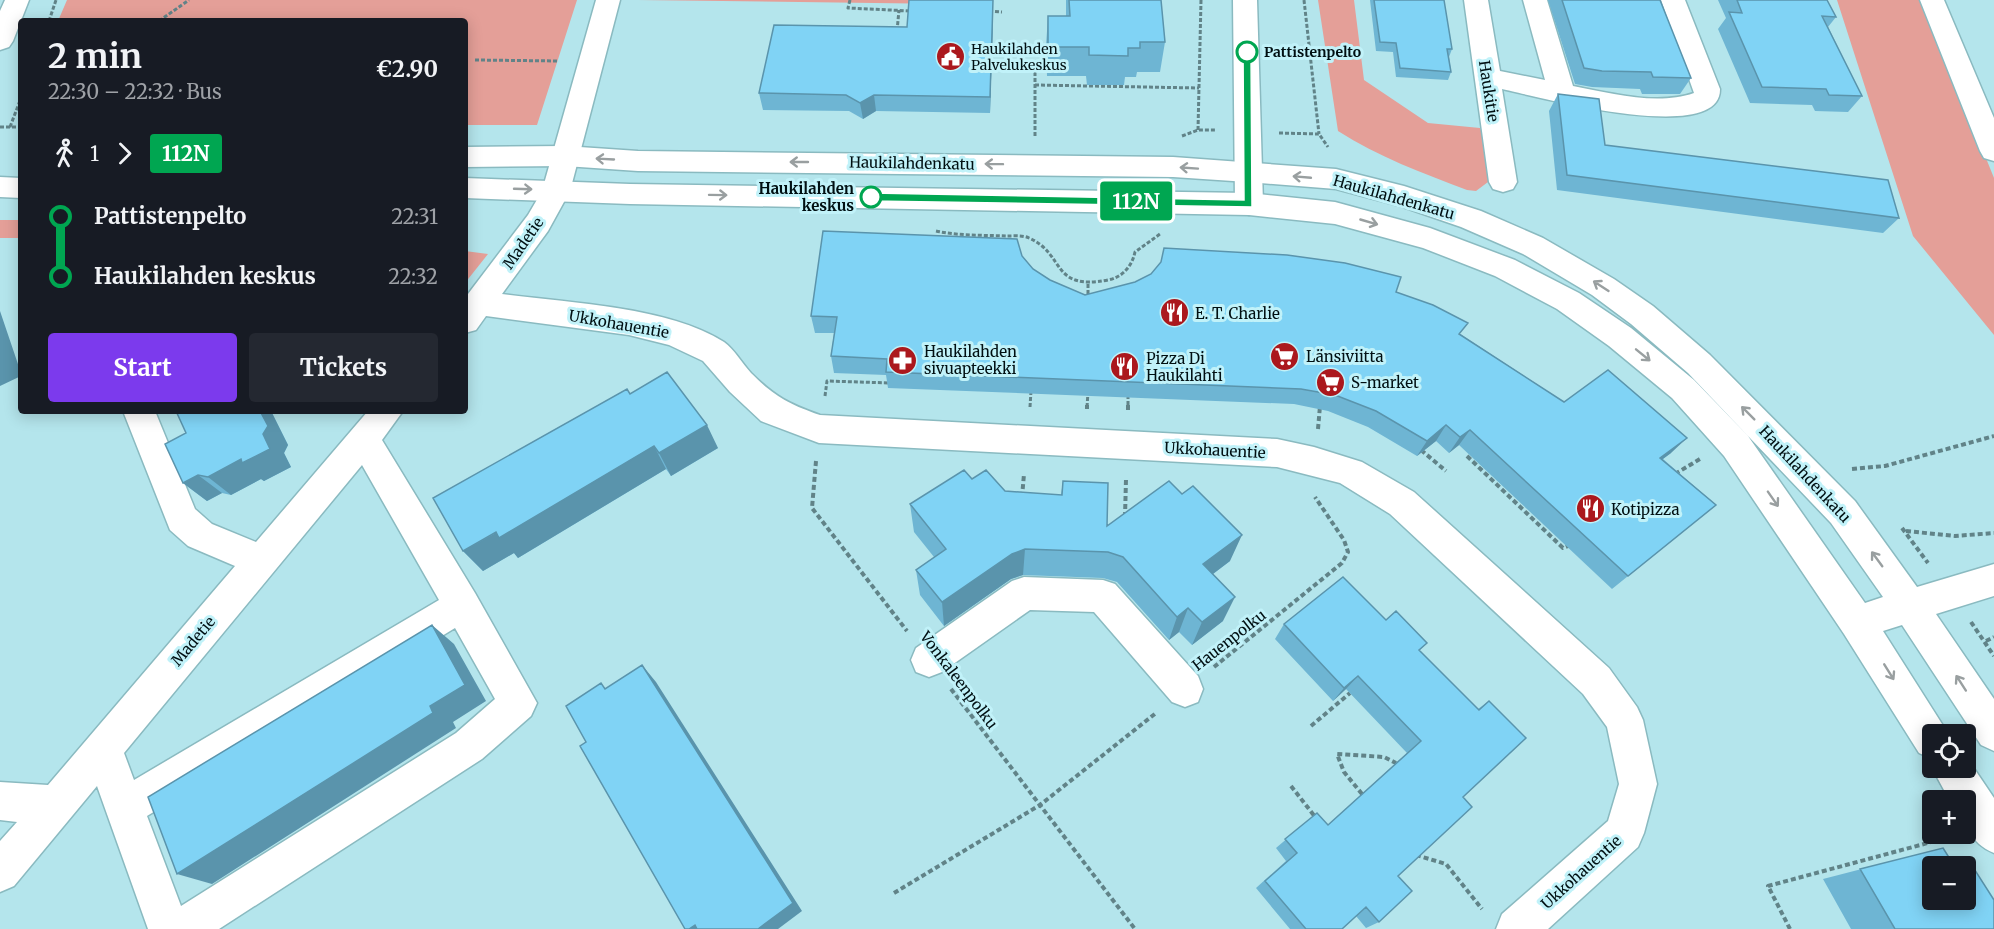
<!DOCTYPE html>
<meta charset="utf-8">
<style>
body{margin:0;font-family:Merriweather,serif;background:#242831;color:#f1f3f6;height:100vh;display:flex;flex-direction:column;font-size:22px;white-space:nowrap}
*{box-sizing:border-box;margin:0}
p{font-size:20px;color:#9ea1a6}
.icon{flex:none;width:33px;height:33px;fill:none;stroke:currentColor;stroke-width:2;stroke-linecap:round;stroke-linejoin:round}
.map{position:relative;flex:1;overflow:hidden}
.sheet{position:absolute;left:18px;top:18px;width:450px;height:396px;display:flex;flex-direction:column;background:#171b24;border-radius:6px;box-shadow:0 3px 15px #0003}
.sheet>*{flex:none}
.badge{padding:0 12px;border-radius:4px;font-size:21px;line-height:39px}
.buttons{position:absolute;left:1922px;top:724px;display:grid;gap:12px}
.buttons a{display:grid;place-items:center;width:54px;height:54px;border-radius:6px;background:#171b24;box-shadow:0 3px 15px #0003;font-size:30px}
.map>.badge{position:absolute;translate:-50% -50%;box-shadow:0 0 0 3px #fff}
.legs{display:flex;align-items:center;gap:9px;height:66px;padding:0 30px;font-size:20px}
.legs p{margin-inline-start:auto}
.head{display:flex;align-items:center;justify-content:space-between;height:102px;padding:0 30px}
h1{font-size:33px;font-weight:700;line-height:45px}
.cta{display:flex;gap:12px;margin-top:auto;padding:12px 30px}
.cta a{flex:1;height:69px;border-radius:6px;background:#7c3aed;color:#fff;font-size:24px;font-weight:700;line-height:69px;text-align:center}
.cta a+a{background:#242831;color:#f1f3f6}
ul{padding:0 30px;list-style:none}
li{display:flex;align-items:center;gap:21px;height:60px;font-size:22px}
li i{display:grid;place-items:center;width:9px;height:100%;margin:0 8px;background:currentColor}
li i::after{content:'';width:15px;height:15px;margin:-8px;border:4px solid;border-radius:50%;background:#171b24}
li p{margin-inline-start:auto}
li:first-child i{background:linear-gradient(#0000 50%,currentColor 0)}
li:last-child i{background:linear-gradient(currentColor 50%,#0000 0)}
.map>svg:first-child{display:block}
.green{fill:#e49f98}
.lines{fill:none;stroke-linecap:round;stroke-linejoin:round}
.minor-casing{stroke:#8abac0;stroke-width:3}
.major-casing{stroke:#8abac0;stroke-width:3}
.path-far1{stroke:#618388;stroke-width:3;stroke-dasharray:4 2;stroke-linecap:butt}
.path{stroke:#618388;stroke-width:4;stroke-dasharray:5 3;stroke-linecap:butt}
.minor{fill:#fff;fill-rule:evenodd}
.major{fill:#fff;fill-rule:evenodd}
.wall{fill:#6eb5d3}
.shaded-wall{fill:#5a94ac}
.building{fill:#80d3f5;stroke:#5a94ac;stroke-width:1.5}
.oneway{stroke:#999fa0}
.line-1{fill:#00a651;stroke:#fff;stroke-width:1.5}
.stop-1-dot{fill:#fff;stroke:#00a651;stroke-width:3}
.labels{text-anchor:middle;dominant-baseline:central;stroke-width:6;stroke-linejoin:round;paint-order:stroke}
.far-poi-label{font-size:14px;fill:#000f12;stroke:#c1f2f9;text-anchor:start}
.far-stop-label{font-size:14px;font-weight:bold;fill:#000f12;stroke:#c1f2f9;text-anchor:start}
.street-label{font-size:15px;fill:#000f12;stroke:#c1f2f9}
.stop-label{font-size:15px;font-weight:bold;fill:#000f12;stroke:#c1f2f9;text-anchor:end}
.poi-label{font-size:15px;fill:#000f12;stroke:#c1f2f9;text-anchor:start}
</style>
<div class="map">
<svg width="1994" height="929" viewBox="0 0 1994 929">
<rect width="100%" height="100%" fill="#b4e5ec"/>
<!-- green -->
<path class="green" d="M67,0h510l-40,125h-72v-104h-407z
M638,0h311v4z
M1318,0h36l10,80 64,43 52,5 11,27 -3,27 -12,9 -9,-1c-44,-17 -89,-33 -129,-59z
M1837,0h85l72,178v157l-81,-99z
M0,220h21v18h-21z
M465,251l23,3 -23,29z"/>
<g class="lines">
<defs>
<path id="minor" d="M596,0h24l-50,191 -22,40 -46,63c66,9 165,12 222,48 10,7 18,21 27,31 24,24 38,31 69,42l457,24 37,8 48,15 52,30 195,176 28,39 6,13 14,64 -13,49 -6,14 -90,82h-52l6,-15 106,-93 11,-37 -12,-57 -24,-33 -193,-180 -50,-31 -63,-16 -458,-24 -58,-22 -31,-29 -27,-31 -34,-16 -40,-10 -143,-19 -10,14 -11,3v-35l63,-83 14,-24z
M1233,0h24l6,204 -4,7 -10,4 -10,-4 -4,-7z
M1464,0h24l12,71 45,9 -22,-80h24l26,86c37,7 84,20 121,7l-33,-93h24l35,89c1,58 -185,7 -218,0l15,93 -4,7 -10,3 -10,-3 -4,-7z
M1920,0h24l50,118v43l-10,-3 -4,-7z
M123,411h32l40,98 17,15 44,18 112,-131h35l-21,29 93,153 62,110 -6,13 -49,43 -263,170h-71l-51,-143 -83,100 -14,6v-51l17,-19 -17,-2v-38l48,3 187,-219 -47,-20 -18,-16zM362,465l77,135 -305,180 -10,-27zM455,628l40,71 -39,34 -275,173 -34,-90z
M1024,577l79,3 12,4 83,92 5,13 -5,13 -13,5 -13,-5 -78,-90 -64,-2 -88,62 -13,5 -13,-5 -5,-12 5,-12 96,-67z"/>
<path id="major" d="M5,0h24l-16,41 -4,6 -9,3v-39z
M565,146l73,5 535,6 163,12 68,17 77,25 62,27 71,41 39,27 57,49 145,146 62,86 77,-23v32l-58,18 58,85v52l-13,-6 -79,-120 -19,6 66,104h-17v24l-13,-6 -75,-119 -120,-178 -52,-58 -63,-52 -52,-37 -62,-33 -72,-28 -88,-24 -86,-9 -619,-11 -165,-6v-20l165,6 619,9 86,9 95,26 85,32 64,33 52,35 63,52 54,56 117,167 18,-6 -52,-74 -143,-150 -57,-49 -39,-29 -69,-41 -62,-27 -61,-21 -64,-17 -88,-7 -75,-5 -535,-6 -73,-5 -100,1v-20z
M0,177l21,1v20l-21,-1z
M1965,755l29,43v55c-25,-11 -29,-27 -29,-52h-15l-18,-33h33z"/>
</defs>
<!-- minor casing -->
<use href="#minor" class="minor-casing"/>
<!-- major casing -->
<use href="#major" class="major-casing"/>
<!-- path-far1 -->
<path class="path-far1" d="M850,0l-2,8 63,3
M1304,0l15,134
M989,11l13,1
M49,21l7,-21
M159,21l30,-21
M897,31l2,-21
M475,60l84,1
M1035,66v71
M1035,85l164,3
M0,127h21
M10,127l11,-29
M1198,130l3,-130
M1279,133l40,1 9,13
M1182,136l16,-6h17
M936,231c23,5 47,4 70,5 7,0 17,-1 23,2 37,16 21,53 79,42 15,-3 24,-14 27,-28l25,-18
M1088,284v14
M1128,395v12
M825,396l2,-15 64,2
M1030,407l1,-16
M1087,407l1,-15"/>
<!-- path -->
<path class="path" d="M1128,405v7
M1087,409v-4
M1318,429l2,-23
M1421,450l25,21
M1467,456l96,92 8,-3
M816,461l-4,47 95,123
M1852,469l33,-3 109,-30
M1675,474l25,-15
M1022,497l2,-23
M1125,517l1,-38
M1902,528l26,35
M1906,531l49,5 39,-3
M1971,622l23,34
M1986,641l8,-4
M1214,667l128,-104 6,-11 -4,-12 -29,-43
M951,689l184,240
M1311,726l39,-33
M1291,786l25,32
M1362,794l-18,-22 -7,-18 47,3 12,6
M1416,855l30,9 36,45
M894,893l146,-88 116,-92
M1790,929l-22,-43 182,-49"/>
<!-- minor -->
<use href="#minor" class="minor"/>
<!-- major -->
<use href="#major" class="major"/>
</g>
<!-- wall -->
<path class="wall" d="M1066,0h95l4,42 -5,30h-23l-1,5h-11l-1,8h-37l-1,-9h-39l-1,-30 2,-30h18z
M1370,0h74l8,49 -3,8 2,15 -3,8 -52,-3 -3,-25 -17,-1z
M1548,0h112l31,78 -11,16h-38l-2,-5 -48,-2 -17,-3z
M1718,0h109l9,17 -8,10 34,69 -14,16 -33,-1 -3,-6 -62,-2 -32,-74 8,-11z
M993,17l-3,96 -114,-2 -13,8 -14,-8 -86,-1 -4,-17 148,-66z
M1558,94l47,51 294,73 -16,15 -326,-43 -8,-79z
M1022,256l11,13 17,11 35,15 311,-3 168,110 107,51 -8,6 53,46 -104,84 -153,-144 -10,8 -13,-12 -19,15 -49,-29 -40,-16 -34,-7 -406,-16 -2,-13 -52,-2 -3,-17 3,-23h-19l-4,-17z
M630,394l88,54 -47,28 -5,-7 -148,89 -4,-5 -31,18 -20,-20z
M271,411l17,34 -4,8 7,14 -27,14 -3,-2 -30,16 -9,-2 -15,8 -24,-18z
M972,479l33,12 56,4 2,-14 44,45 123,35 -17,13 10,47 -31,24 -13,-13 -10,8 -52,-58 -14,-4 -80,-3 -12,4 -67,47 -24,-31 -4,-25 18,-13 -20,-25 -4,-28z
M1386,620l41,23 -8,8 59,58 11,-8 -26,96 -65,79 -19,46 -13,6 -10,-12 -14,13h-52l-34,-41 30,-27 -10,-13 41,-35 11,12 79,-72 -61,-64 -13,12 -58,-62 9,-15z
M1943,848l-11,19 62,62h-143l-28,-50z"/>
<!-- shaded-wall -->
<path class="shaded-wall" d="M993,0v17l-3,96v-16z
M874,95l2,16 -13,8 -3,-16z
M0,311l21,62v3l-21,10z
M260,411h11l17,34 -4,8 7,14 -27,14 -3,-2 -30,16 -23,-18 33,-18 22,-25z
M707,425l11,23 -47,28 -12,-23z
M1446,425l-10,16 -19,15 10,-15z
M1470,430l-11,15 -10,8 11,-16z
M1687,438l-16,15 -26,19 15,-14z
M654,446l12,23 -148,89 -4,-5 -31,18 -20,-20z
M198,475l24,18 -15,8 -24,-18z
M1242,535l-12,26 -37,28 10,-25z
M1025,549l-2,26 -12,4 -67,47 -2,-24 70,-48z
M1235,597l-12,24 -31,24 10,-23z
M1188,608l-9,24 -10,8 8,-23z
M432,625l22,19 32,57 -33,21 3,6 -244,156 -35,-10 253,-168z
M642,665l14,17 146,229 -24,18h-20z
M1358,676l-12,13 -13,12 11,-13z
M695,925l7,4h-13z"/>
<!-- building -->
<path class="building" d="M909,0h84l-3,97 -116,-2 -14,8 -14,-8 -87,-2 15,-68 133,2z
M1069,0h92l4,42h-25v6h-12v8l-39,-1v-8h-41v-31h22z
M1374,0h70l8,49h-5l4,23 -51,-4 -4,-25 -16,-1z
M1562,0h98l31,78 -38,-1 -2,-5 -49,-1 -18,-3z
M1737,0h90l9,17 -14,-1 40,80 -33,-1 -3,-6 -64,-2 -33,-75 13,1z
M1558,94l41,5 6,46 283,35 11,38 -332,-43z
M823,231l194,8 5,17 11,13 17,11 35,15 50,-13 16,-8 10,-12 3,-14 123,7 58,8 56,14 -5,15 37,13 35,18 -9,11 105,68 44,-32 79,68 -27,20 56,47 -88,71 -158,-146 -10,7 -14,-12 -19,16 -51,-30 -41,-16 -34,-6 -415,-17 1,-13 -56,-3 6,-39 -26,-1z
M667,372l40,53 -48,28 -5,-7 -155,92 -3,-6 -33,19 -30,-53 194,-109 3,5z
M176,411h84l8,15 -5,8 7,15 -28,14 -1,-4 -33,18 -10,-2 -15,8 -18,-39 21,-11z
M964,470l8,9 14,-9 19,21 57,4 1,-14 45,2 -1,43 62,-45 13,13 11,-8 49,49 -39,29 32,33 -33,25 -14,-14 -11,9 -54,-60 -15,-5 -83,-3 -13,5 -70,48 -26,-32 30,-21 -36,-45z
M1343,577l43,43 10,-9 31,32 -8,7 60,60 10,-9 37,37 -63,59 9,10 -74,69 14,15 -33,31 -13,-15 -24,22h-36l-41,-48 32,-28 -12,-14 32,-26 11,12 93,-84 -63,-65 -14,12 -60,-64z
M432,625l33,60 -35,21 3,7 -256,161 -29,-77z
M642,665l151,238 -35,26h-61l-2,-4 -6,4h-4l-105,-183 6,-4 -20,-36 35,-23 4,6z
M1943,848l12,19h-23v33h33v-31l8,-2 21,33v29h-99l-35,-60z"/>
<!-- one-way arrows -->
<defs><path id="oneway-shaft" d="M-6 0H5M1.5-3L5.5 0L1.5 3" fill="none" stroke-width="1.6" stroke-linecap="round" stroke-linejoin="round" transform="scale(1.5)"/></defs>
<g class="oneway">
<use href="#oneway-shaft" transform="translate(605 159) rotate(-177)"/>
<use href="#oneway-shaft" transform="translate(799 162) rotate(-180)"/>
<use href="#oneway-shaft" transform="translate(994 164) rotate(-179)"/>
<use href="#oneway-shaft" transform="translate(1189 168) rotate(-176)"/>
<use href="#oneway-shaft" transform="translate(1302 177) rotate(-175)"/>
<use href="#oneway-shaft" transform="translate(523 189) rotate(2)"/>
<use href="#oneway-shaft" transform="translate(718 195) rotate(1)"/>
<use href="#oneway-shaft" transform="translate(1369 222) rotate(16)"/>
<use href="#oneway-shaft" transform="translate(1601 286) rotate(-147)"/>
<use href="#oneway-shaft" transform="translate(1643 355) rotate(39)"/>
<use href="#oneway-shaft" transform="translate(1748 413) rotate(-135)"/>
<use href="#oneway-shaft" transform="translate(1773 499) rotate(55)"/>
<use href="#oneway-shaft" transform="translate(1877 559) rotate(-126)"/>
<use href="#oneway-shaft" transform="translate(1889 672) rotate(58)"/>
<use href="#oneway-shaft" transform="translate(1961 683) rotate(-123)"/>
</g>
<!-- line-1 -->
<path class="line-1" d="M1243,49l8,3 1,155 -381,-6 -5,-4 5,-4 373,7z"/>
<!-- icons -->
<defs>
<symbol id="civic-disc" viewBox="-11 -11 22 22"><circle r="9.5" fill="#ab181d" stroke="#c1f2f9"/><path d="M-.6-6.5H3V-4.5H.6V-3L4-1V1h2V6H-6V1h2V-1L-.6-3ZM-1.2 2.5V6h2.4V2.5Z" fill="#fff"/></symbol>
<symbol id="restaurant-disc" viewBox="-11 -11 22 22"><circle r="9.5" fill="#ab181d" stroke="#c1f2f9"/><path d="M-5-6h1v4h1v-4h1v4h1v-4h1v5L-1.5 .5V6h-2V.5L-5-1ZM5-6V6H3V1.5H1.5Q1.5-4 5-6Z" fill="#fff"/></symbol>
<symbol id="supermarket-disc" viewBox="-11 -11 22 22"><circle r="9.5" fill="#ab181d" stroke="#c1f2f9"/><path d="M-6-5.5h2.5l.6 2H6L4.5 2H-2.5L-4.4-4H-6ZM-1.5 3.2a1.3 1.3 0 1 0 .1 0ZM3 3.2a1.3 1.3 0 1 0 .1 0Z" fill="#fff"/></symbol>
<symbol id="pharmacy-disc" viewBox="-11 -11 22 22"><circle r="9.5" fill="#ab181d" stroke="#c1f2f9"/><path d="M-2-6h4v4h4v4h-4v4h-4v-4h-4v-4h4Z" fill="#fff"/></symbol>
</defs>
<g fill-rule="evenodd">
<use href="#civic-disc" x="934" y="40" width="33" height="33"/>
<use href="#restaurant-disc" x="1158" y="296" width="33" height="33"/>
<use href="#supermarket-disc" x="1268" y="340" width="33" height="33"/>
<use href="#pharmacy-disc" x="886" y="344" width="33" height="33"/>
<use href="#restaurant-disc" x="1108" y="350" width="33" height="33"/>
<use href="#supermarket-disc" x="1314" y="366" width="33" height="33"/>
<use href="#restaurant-disc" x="1574" y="492" width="33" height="33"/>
</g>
<!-- markers -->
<g class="stop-1-dot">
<circle cx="1247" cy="52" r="10"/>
<circle cx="871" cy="197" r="10"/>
</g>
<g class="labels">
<!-- far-poi labels -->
<g class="far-poi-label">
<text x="971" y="49">Haukilahden<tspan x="971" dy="16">Palvelukeskus</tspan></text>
</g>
<!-- far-stop labels -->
<g class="far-stop-label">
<text x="1264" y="52">Pattistenpelto</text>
</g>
<!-- street labels -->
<g class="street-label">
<text transform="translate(1489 91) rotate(81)">Haukitie</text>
<text transform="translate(912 163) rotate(1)">Haukilahdenkatu</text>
<text transform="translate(1394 197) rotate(16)">Haukilahdenkatu</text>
<text transform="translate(523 243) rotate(-55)">Madetie</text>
<text transform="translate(619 324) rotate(10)">Ukkohauentie</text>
<text transform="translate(1215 450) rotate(3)">Ukkohauentie</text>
<text transform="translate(1805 474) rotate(47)">Haukilahdenkatu</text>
<text transform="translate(1229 640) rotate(-38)">Hauenpolku</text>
<text transform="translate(193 641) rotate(-50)">Madetie</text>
<text transform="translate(959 680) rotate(53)">Vonkaleenpolku</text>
<text transform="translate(1581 872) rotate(-42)">Ukkohauentie</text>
</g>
<!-- stop labels -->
<g class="stop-label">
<text x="854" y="188">Haukilahden<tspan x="854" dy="17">keskus</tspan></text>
</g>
<!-- poi labels -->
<g class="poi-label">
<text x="1195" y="313">E. T. Charlie</text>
<text x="924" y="351">Haukilahden<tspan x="924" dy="17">sivuapteekki</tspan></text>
<text x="1306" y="356">Länsiviitta</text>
<text x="1146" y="358">Pizza Di<tspan x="1146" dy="17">Haukilahti</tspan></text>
<text x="1351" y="382">S-market</text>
<text x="1611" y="509">Kotipizza</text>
</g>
</g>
</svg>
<div class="buttons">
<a><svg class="icon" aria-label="locate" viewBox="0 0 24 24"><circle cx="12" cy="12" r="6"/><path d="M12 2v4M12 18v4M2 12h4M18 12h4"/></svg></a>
<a>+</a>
<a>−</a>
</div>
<b class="badge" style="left:1136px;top:201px;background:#00a651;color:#fff">112N</b>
<section class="sheet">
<div class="head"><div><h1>2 min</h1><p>22:30 – 22:32 · Bus</p></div><b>€2.90</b></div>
<div class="legs"><svg class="icon" aria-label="walk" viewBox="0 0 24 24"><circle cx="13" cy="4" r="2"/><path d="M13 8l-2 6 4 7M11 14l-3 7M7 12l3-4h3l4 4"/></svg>1<svg class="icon" aria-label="forward" viewBox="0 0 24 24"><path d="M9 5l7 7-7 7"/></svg><b class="badge" style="background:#00a651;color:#fff">112N</b></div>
<ul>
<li><i style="color:#00a651"></i><b>Pattistenpelto</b><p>22:31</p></li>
<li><i style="color:#00a651"></i><b>Haukilahden keskus</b><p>22:32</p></li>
</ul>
<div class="cta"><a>Start</a><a>Tickets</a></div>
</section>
</div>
